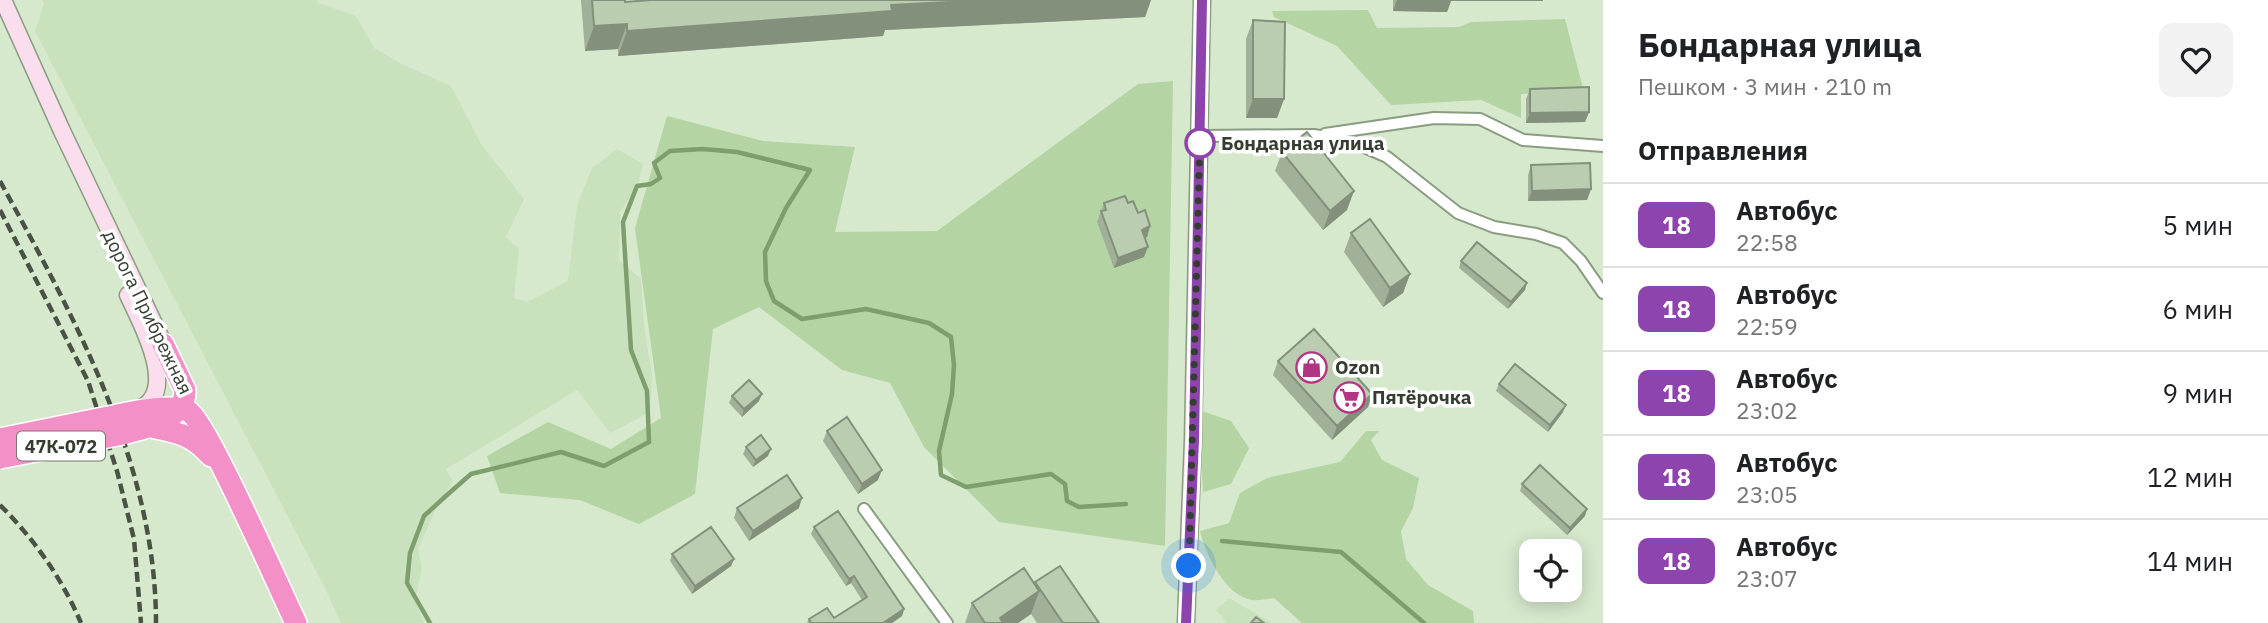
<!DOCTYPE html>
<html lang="ru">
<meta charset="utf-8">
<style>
body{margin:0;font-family:"IBM Plex Sans",sans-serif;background:#f2f2f2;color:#202124;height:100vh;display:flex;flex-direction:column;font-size:26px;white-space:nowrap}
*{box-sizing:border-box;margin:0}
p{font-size:23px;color:#757577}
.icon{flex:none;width:38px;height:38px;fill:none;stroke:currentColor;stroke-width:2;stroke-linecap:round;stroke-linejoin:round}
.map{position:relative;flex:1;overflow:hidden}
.sheet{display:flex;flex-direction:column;background:#fff;width:665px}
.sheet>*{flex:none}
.badge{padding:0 14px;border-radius:10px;font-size:24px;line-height:46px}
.tools{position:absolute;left:1519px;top:539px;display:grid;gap:14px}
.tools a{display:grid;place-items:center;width:63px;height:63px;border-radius:14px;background:#fff;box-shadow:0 4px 18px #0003;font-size:35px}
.you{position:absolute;width:35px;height:35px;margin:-18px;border:5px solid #fff;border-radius:50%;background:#1a73e8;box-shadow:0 0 0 10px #1a73e833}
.map>.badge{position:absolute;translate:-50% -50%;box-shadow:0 0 0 4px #fff}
h2{padding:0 35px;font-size:26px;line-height:63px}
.round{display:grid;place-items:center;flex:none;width:74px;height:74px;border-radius:14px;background:#f2f2f2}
.head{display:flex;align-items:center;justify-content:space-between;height:119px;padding:0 35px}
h1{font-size:33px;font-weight:700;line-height:52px}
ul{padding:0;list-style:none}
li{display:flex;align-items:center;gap:21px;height:84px;padding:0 35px;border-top:2px solid #e0e0e0}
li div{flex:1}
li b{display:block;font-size:26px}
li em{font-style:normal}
li .badge{min-width:77px;font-weight:700;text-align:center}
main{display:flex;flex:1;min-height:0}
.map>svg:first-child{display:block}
.built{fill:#cae1be}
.green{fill:#b4d4a3}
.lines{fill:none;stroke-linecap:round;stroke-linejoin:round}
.stream{stroke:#7f9e6e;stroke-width:4.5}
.street-casing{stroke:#8a9c81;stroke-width:14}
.secondary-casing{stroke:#8a9c81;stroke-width:19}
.highway-casing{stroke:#fff;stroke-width:24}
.street{stroke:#fff;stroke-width:10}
.secondary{stroke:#fbdeee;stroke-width:16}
.highway{stroke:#f390c8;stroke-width:21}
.rail{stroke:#495244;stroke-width:4.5;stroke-dasharray:10 5;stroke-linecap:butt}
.highway-bridge-casing{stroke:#fff;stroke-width:24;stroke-linecap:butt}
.highway-bridge{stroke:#f390c8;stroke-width:21}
.wall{fill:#a1b098}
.shaded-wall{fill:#83907c}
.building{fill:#bbcdb1;stroke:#83907c;stroke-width:2}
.line-casing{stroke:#fff;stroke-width:16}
.line{stroke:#8e44ad;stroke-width:10}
.walk{stroke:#353d31;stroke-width:7;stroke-dasharray:0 12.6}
.stop-dot{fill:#fff;stroke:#8e44ad;stroke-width:3.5}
.labels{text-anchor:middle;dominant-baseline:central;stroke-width:7;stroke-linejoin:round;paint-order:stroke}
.shield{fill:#fff;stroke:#72776f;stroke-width:2}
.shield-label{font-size:18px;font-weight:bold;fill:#353d31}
.stop-label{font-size:19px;font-weight:bold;fill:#353d31;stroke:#fff;text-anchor:start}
.street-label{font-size:19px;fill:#353d31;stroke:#fff}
.poi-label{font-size:19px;font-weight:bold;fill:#353d31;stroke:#fff;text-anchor:start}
</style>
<main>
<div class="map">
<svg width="1603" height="623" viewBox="0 0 1603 623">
<rect width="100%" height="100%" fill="#d6e9cd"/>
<!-- built -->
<path class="built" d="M42,0h274l3,3 37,13 18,32 28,16 49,22 30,58 43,55 -18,38 13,12 -5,49 13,4 41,-21 9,-76 15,-37 25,-19 26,15 -6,24 -17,24 -1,48 22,19 3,46 8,51 -2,36 -40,21 -33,-43 -131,79 7,12 -18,30 -17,38 4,19 -7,32 9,23h-83l-17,-37 -289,-555 9,-27z
M1229,598l43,25h-45l-11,-13z"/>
<!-- green -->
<path class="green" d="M1368,10l9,18 82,-1 12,-5 94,-3 19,73 -63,2v24l-40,-18 -90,5 -54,-59 -63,-29 -2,-6z
M1173,81l-8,465 -166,-24 -75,-75 -34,-64 -48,-13 -83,-63 -46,22 -18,165 -56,30 -59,-24 -80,-7 -13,-37 61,-34 63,27 50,-31 -26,-190 32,-112 96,25 92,6 -20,85 102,-1 201,-147z
M1196,409l35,12 18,27 -18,36 -28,8 -3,-60z
M1366,431h13l-8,9 11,20 37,18 -6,30 -12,23 5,28 22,26 45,26 1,12h-172l-28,-25c-7,1 -15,3 -22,2 -27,-4 -47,-47 -52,-69l29,-8 11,-30 27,-15 73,-16z"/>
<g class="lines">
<!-- stream -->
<path class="stream" d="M1222,541l119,11 83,71
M430,623l-23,-40 3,-30 14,-37 23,-21 24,-21 90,-22 43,14 45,-24 -2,-51 -16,-41 -8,-128 14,-36 14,-2 9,-6 -6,-15 16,-12 33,-2 34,3 73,18 -24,38 -21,44 1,29 8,20 28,18 64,-10 63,14 22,14 3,28 -2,29 -13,57 2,24 25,12 85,-13 14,10 2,17 12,6 47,-3"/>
<defs>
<path id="street" d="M1325,134l109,-16 46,1 43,21 80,6
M1200,136l114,-1 39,7 34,15 71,56 36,14 42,7 27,9 18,18 22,32
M864,509l83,114"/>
<path id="secondary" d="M3,0l59,131 106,222
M128,295c12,26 53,99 10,114
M1186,623l7,-183 9,-440"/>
<path id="highway" d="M118,415c15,-4 56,-11 70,-4 17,8 94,183 108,212
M151,427c28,6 40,7 60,29
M123,434c22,-6 63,-14 62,-44l-22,-46"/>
</defs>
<!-- street casing -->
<use href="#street" class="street-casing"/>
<!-- secondary casing -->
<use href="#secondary" class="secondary-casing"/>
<!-- highway casing -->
<use href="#highway" class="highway-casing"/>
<!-- street -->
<use href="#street" class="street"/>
<!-- secondary -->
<use href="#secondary" class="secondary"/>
<!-- highway -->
<use href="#highway" class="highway"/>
<!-- rail -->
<path class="rail" d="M0,181c74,136 156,283 156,442
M0,210l88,171 29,90 17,68 7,84
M0,505c34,34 62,73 81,118"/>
<defs>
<path id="highway-bridge" d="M0,439l118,-24
M0,458l123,-24"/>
</defs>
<!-- highway-bridge casing -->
<use href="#highway-bridge" class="highway-bridge-casing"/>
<!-- highway-bridge -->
<use href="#highway-bridge" class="highway-bridge"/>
</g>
<!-- wall -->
<path class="wall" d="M581,0h44v2l26,-2h500l-6,17 -260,13 -2,6 -265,20v-7l-33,2z
M1393,0h150v1h-92l-4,11 -54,-1z
M1253,20l31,79 -7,19h-31v-79z
M1530,89l59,23 -4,10 -59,1v-24z
M1282,152l65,58 -24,20 -48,-59z
M1531,165l60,24 -4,11 -59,1v-26z
M1104,203h24l22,23 -3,11 -2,1 -1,19 -30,11 -17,-46z
M1351,233l59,41 -7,19 -20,14 -39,-55z
M1461,261l64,29 -17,19 -49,-41z
M1278,361l94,33 -4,13 -36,33 -59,-65z
M1499,384l64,28 -15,20 -52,-41z
M732,396l27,5 -17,16 -13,-14z
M827,431l51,49 -20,14 -35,-53z
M746,447l22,9 -15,11 -10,-13z
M1522,484l63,32 -18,19 -47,-44z
M737,508h62l-50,33 -15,-23z
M814,527l90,82 -2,7 -10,7h-85l2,-4 25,-1 28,-18 -11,-17 -5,3 -35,-52z
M672,554l62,5 -3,7 -39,28 -22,-33z
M1035,584l64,39h-62l-6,-9 -13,9h-53l7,-20z"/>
<!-- shaded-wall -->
<path class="shaded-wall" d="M988,0h163l-6,17 -260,13 -2,6 -265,20 9,-25 264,-26z
M1397,0h146v1h-92l-4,11 -54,-1z
M627,24l-9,25 -33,2 9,-25z
M1253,99h31l-7,19h-31z
M1589,112l-4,10 -59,1 4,-10z
M1591,189l-4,11 -59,1 4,-10z
M1354,191l-7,19 -24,20 7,-19z
M1150,226l-3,11 -9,3 4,-10z
M1148,247l-4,10 -30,11 4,-10z
M1410,274l-7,19 -20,14 7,-19z
M1527,283l-2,7 -17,19 3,-7z
M762,394l-3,7 -17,16 2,-8z
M1372,394l-4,13 -36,33 5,-14z
M1566,405l-3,7 -15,20 2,-7z
M771,449l-3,7 -15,11 3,-7z
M882,470l-4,10 -20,14 4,-10z
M802,498l-3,10 -50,33 4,-10z
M1587,509l-2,7 -18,19 3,-7z
M734,559l-3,7 -39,28 3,-8z
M854,576l-3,7 -5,3 3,-7z
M1039,591l-8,23 -13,9h-20l2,-5z
M904,609l-2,7 -10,7h-9z"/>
<!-- building -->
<path class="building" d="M592,0h33v2l26,-2h337l-97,5 1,6 -265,20v-7l-33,2z
M1253,20l32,2 -1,77h-31z
M1589,87v25l-59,1v-24z
M1307,132l47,59 -24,20 -48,-59z
M1590,163l1,26 -59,2 -1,-26z
M1125,196l3,7 5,-2 5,12 7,-3 5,16 -8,4 6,17 -30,11 -17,-47 5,-1 -2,-7z
M1370,219l40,55 -20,14 -39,-55z
M1477,242l50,41 -16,19 -50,-41z
M1314,329l58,65 -35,32 -59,-65z
M1515,364l51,41 -16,20 -51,-41z
M749,380l13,14 -18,15 -12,-13z
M847,417l35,53 -20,14 -35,-53z
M761,435l10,14 -15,11 -10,-13z
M1540,465l47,44 -17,19 -48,-44z
M787,475l15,23 -49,33 -16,-23z
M838,511l66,98 -21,14h-72l-2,-4 18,-11 7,10 33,-21 -13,-21 -5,3 -35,-52z
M711,527l23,32 -39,27 -23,-32z
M1060,566l39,57h-36l-28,-41z
M1024,568l15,23 -39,27 3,5h-18l-13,-20z
M1256,617l8,6h-13z"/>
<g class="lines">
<defs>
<path id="line" d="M1186,623l8,-183 8,-440"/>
</defs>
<!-- line casing -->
<use href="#line" class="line-casing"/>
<!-- line -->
<use href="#line" class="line"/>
<!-- walk -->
<path class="walk" d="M1189,566l11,-430v7"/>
</g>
<!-- icons -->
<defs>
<symbol id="shop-ring" viewBox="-11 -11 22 22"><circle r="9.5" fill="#fff" stroke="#b23584" stroke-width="1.5"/><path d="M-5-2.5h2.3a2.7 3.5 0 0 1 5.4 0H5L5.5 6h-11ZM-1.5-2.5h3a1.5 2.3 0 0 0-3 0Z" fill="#b23584"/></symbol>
<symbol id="supermarket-ring" viewBox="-11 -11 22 22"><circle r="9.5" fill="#fff" stroke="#b23584" stroke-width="1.5"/><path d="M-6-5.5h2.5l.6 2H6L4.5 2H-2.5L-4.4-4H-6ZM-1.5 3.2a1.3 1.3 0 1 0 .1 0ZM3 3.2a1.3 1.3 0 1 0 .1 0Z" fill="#b23584"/></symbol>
</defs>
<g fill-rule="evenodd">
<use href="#shop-ring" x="1294" y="350" width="35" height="35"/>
<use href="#supermarket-ring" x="1332" y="380" width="35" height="35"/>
</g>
<!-- markers -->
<circle class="stop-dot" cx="1200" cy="143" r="14"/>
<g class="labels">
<!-- shield labels -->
<rect class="shield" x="17" y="431.5" width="88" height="29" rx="5"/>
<g class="shield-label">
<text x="61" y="446">47К-072</text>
</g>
<!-- stop labels -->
<g class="stop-label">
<text x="1221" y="143">Бондарная улица</text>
</g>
<!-- street labels -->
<g class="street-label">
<text transform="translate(148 312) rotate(64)">дорога Прибрежная</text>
</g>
<!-- poi labels -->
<g class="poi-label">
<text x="1335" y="367">Ozon</text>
<text x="1372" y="397">Пятёрочка</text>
</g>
</g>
</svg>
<div class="tools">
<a><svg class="icon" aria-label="locate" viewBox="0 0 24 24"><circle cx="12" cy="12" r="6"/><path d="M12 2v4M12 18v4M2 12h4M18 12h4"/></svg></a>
</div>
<div class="you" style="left:1189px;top:566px"></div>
</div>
<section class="sheet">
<div class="head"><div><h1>Бондарная улица</h1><p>Пешком · 3 мин · 210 m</p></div><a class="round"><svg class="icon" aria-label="heart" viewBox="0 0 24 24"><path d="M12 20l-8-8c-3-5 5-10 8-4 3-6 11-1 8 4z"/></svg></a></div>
<h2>Отправления</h2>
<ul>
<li><span class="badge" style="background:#8e44ad;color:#fff">18</span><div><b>Автобус</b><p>22:58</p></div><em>5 мин</em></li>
<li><span class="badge" style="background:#8e44ad;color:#fff">18</span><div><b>Автобус</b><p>22:59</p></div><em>6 мин</em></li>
<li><span class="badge" style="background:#8e44ad;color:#fff">18</span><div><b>Автобус</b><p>23:02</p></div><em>9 мин</em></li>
<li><span class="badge" style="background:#8e44ad;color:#fff">18</span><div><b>Автобус</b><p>23:05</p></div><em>12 мин</em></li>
<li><span class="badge" style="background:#8e44ad;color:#fff">18</span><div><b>Автобус</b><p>23:07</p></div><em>14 мин</em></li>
</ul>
</section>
</main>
